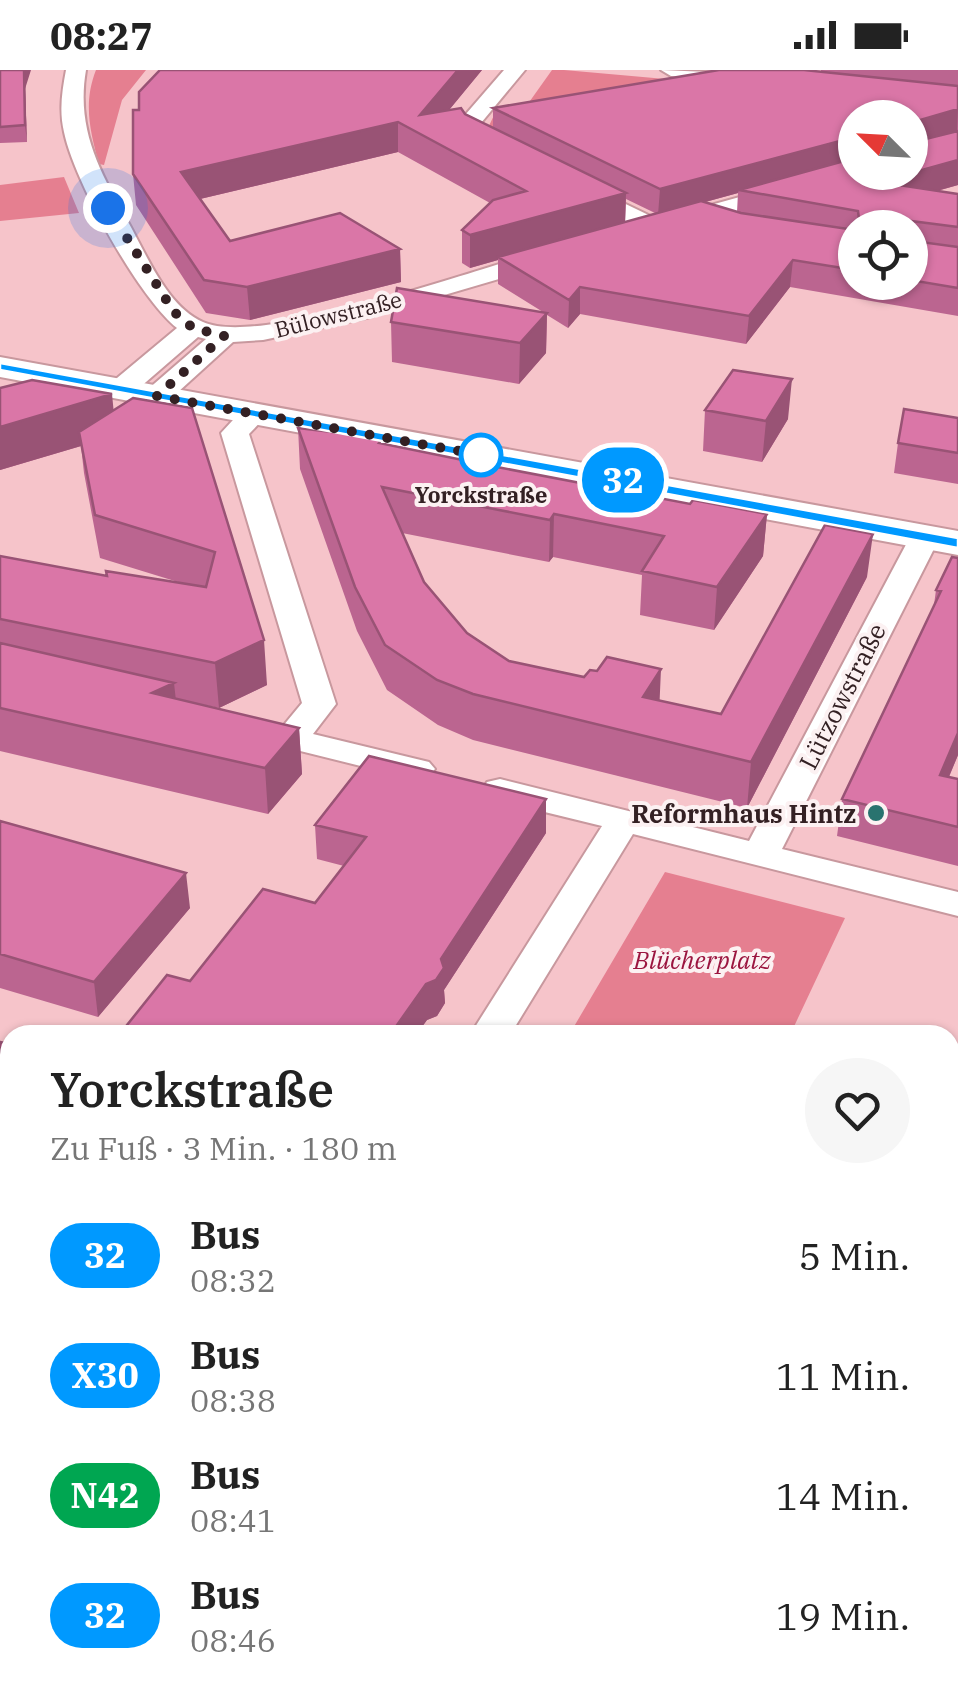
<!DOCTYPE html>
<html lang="de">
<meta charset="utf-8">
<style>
body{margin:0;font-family:"IBM Plex Serif",serif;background:#f6f6f6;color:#222;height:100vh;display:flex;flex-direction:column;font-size:38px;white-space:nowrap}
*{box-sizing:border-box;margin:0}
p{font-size:32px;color:#767676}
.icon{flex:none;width:55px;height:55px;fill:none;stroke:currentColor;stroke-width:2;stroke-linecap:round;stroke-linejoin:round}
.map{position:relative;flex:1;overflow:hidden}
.side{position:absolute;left:0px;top:955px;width:960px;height:672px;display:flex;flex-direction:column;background:#fff;border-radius:30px 30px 0 0;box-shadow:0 2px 8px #0004}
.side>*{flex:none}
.badge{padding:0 20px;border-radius:32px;font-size:35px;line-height:65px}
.needle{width:65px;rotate:294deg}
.fabs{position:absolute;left:838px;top:30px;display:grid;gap:20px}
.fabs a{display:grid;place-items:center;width:90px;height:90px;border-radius:50%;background:#fff;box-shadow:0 2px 8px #0004;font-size:50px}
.you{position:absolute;width:50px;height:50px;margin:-25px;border:8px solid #fff;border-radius:50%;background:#1a73e8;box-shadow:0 0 0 15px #1a73e833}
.map>.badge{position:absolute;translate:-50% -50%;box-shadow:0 0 0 5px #fff}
.round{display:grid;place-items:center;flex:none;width:105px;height:105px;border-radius:52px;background:#f6f6f6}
.headline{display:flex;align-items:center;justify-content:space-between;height:170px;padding:0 50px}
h1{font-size:48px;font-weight:600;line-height:75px}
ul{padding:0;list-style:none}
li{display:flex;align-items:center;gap:30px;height:120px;padding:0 50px}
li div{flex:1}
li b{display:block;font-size:38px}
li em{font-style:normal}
li .badge{min-width:110px;font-weight:700;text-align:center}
.status{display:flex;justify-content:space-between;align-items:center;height:70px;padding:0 50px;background:#fff;direction:ltr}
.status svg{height:28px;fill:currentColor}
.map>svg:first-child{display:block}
.green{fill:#e57f90}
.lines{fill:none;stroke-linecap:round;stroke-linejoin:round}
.minor-casing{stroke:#c8989e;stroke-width:4}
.tertiary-casing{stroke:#c8989e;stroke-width:4}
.minor{fill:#fff;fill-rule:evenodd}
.tertiary{fill:#fff;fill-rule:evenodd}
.wall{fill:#bb6590;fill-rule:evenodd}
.shaded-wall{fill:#995375}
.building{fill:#da76a7;stroke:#995375;stroke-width:2.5}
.line{fill:#09f;stroke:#fff;stroke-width:2.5}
.walk{stroke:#332023;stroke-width:10;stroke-dasharray:0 18}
.stop-dot{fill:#fff;stroke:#09f;stroke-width:5}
.poi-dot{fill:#29736f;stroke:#fcf1f2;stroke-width:4}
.labels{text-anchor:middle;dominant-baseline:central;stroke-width:8;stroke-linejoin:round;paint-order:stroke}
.far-street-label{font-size:22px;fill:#332023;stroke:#fcf1f2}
.far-stop-label{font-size:22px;font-weight:bold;fill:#332023;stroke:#fcf1f2}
.street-label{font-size:25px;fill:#332023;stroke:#fcf1f2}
.poi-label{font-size:25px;font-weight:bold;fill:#332023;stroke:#fcf1f2;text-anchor:end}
.park-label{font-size:25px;font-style:italic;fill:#9b1640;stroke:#fcf1f2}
</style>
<div class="status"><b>08:27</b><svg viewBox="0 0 49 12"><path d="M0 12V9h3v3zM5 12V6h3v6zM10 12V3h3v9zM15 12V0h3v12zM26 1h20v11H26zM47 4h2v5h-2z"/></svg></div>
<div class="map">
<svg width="958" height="1626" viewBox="0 0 958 1626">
<rect width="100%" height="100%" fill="#f6c4ca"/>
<!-- green -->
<path class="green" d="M96,0h50l-24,30 -18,65 -5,-1c-9,-33 -16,-61 -3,-94z
M552,0h12l135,12 -168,40 -43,6 7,-15 25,2z
M64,107l15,36 -79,8v-36z
M665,802l180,46 -55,117h-221z"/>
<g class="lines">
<defs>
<path id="minor" d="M66,0h20c-10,58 13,100 41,150 19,33 39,86 76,102 58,26 273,-54 341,-71l12,7 -3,5 -187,55 -103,22 -30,2 -66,60h-20l-4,-6 4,-6 59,-51 -8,-2 -67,58h-20l-4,-6 4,-6 66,-55c-38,-30 -103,-147 -113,-196 -5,-21 -2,-41 2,-62z
M504,0h21l-44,53 3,9 27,17 -11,7 -33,-15 -8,-19z
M661,0l94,4 3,4 -10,6 -77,-8z
M855,95v7h11l-3,5 -184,51 -12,-7 4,-5z
M580,112l83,40 4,5 -4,5h-16l-75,-38 -3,-5z
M254,336l14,8 -19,20 87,270 -23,30 116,28 6,7 -6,7 -12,4 -177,-44 -5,-7 5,-7 12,-3 31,7 19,-23 -81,-270 23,-25z
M925,458l11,3 4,6 -158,312 176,43v24l-325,-82 -123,201h-40l132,-209 -115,-28 -5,-8 5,-8 13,-3 249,62 161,-304 4,-6z
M0,1105l10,2v32l-10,-2z
M950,1406l8,3v42l-8,-3z
M413,1618h54l-3,8h-55z"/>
<path id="tertiary" d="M0,287l958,174v24l-958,-178z"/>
</defs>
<!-- minor casing -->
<use href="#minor" class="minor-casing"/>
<!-- tertiary casing -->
<use href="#tertiary" class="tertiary-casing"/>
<!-- minor -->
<use href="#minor" class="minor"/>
<!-- tertiary -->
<use href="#tertiary" class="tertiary"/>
</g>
<!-- wall -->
<path class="wall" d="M0,0l25,19 2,53 -27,1z
M160,0h322l-33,40 16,4 28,14v-20l328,-36v-2h137v115l-21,6 21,3v122l-168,-29 -44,57 -166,-30 -12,14 -21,-13 -1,38 -27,31 -127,-22 -1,-40 152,-10 -45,-28v-24l-28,8 -8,-5v-33l28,-27 -92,-51 -198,47 30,42 170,8 1,33 -151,38 -44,-7 -70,-108 -3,-31 6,-64zM855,48l55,54h-55zM738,123l-1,19 -32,-10zM626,129l29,14 -30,9zM855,158h55v54h-55z
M0,318l114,22 78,-2 75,277 -48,23 -42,-9 122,29 3,46 -34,40 -268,-63v-195l107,20 71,6 -78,-24 -16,-85 -3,-27 -81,24z
M705,340l83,9 -26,43 -59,-11z
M958,348v66l-64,-11 4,-30z
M298,358l392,76 77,10 -4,42 -49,74 -74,-15 2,-40 -89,-18 -4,5 -147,-29 22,49 43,51 42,28 150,40 62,13 146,-137 -120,231 -274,-68 -35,-15 -51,-35 -30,-59 -57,-162z
M958,488v197l-9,22 9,2v87l-121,-30 5,-37 92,-194 2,-15z
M546,729v34l-102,157 1,13 -8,13 -10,4 -11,15h-297l71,-54 125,-78 29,-37 -27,-7 -2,-34z
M0,751l190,87 -92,109 -98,-29z
M0,972l10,2v101l-10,-3z
M0,1152l10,3v134l-7,-3 -3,-13z
M950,1469l8,2v146l-8,-3z
M88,1618h236l-2,5 -12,-4 -4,7h-223z"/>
<!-- shaded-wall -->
<path class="shaded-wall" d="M24,0h7l-6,19 2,53 -2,-17z
M458,0h24l-56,68 -6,-23z
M958,39l-1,24 -47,14v-24z
M398,52v30l-215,51 -2,-31z
M855,67l-1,24 -115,29 -1,3 -80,22 2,-26z
M958,90v25l-82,23 3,-26z
M626,123l-1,32 -127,32v3l-28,8v-33z
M400,179l1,33 -151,38 -3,-33z
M793,190l-3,27 -44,57 3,-28z
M580,217v27l-12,14 1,-28z
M547,243l-1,40 -27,31 1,-41z
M792,309l-4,40 -26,43 4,-41z
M112,324l4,41 -37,-3 2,14 -81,24v-43z
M554,444l-1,43 -4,5 1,-42z
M767,444l-4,42 -49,74 3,-43z
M873,464l-6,43 -120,231 4,-46z
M264,570l3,45 -48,23 -4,-45z
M661,599l-2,45 -16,-17z
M174,613l5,45 -27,-35z
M299,658l3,46 -34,40 -3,-46z
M958,663v22l-24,57 6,-37z
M546,729v34l-102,157 1,13 -8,13 -10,4 -11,15h-26z
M186,803l4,35 -92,109 -4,-35z
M10,1541v35l-10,15v-35z
M282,1618h27l1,1 -4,7h-28z
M711,1618h9l-3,8h-9z"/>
<!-- building -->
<path class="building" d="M0,0h24l1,55 -25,2z
M160,0h298l-38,45 41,-7 4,6 161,79 -156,42 -8,-5 31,-30 33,-9 -128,-69 -217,50 49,69 110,-28 60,36 -153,38 -43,-7 -71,-106v-64h6v-18z
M719,0h85l154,16v23l-48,14v-5h-55v19l-195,52 -167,-81z
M958,61v29l-79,22 79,12v33l-47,-6 2,20 45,6v41l-48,-8v-52h-50l-2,-17 -119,-21 116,-32v14h55v-33l4,3z
M701,131l40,12 114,17v40l-62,-10 -44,56 -169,-29 -11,13 -71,-43z
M397,218l150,25 -27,30 -129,-21z
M733,300l59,9 -26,42 -61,-11z
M32,310l80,14 -112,33v-39z
M133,328l59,10 72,232 -49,23 -215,-44v-63l107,20 -1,-5 100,16 9,-35 -120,-37 -16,-83z
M904,339l54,9v35l-60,-10z
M298,358l85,10 -4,5 118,24 193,37 3,-4 74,14 -50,73 -75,-16 22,-35 -110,-22 -4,6 -168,-33 42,95 43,51 42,28 75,16 6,-7 7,1 10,-14 54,12 -18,28 78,17 104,-189 48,9 -122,228 -278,-68 -36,-14 -52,-35 -30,-58z
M952,487l6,1v175l-18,42 18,4v48l-116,-28 99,-208 -5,-1z
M0,573l174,40 -22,10 147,35 -34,40 -265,-60z
M369,686l177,43 -105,160 3,9 -8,12 -10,4 -36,51h-271l48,-60 23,6 73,-92 52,14 51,-66 -51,-12z
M0,751l186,52 -92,109 -94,-28z
M0,972l10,2v67l-10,-3z
M0,1152l10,3v91l-10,-3z
M950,1469l8,2v110l-8,-3z
M0,1470l10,4v67l-10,15z
M88,1618h194l-4,8h-195z
M572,1618h139l-3,8h-139z"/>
<!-- line -->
<path class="line" d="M0,293l958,175v10l-958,-178z"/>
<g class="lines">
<!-- walk -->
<path class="walk" d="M108,138l66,104 19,16 31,8 -67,60 324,59"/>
</g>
<!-- markers -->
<circle class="stop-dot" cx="481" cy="385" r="20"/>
<circle class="poi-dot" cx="876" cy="743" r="10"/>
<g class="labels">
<!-- far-street labels -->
<g class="far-street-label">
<text transform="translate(338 244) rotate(-14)">Bülowstraße</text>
</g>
<!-- far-stop labels -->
<g class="far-stop-label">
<text x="481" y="424">Yorckstraße</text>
</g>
<!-- street labels -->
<g class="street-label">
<text transform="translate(842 626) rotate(-63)">Lützowstraße</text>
</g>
<!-- poi labels -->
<g class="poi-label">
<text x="856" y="743">Reformhaus Hintz</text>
</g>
<!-- park labels -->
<g class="park-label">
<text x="702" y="889">Blücherplatz</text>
</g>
</g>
</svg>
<div class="fabs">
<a><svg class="needle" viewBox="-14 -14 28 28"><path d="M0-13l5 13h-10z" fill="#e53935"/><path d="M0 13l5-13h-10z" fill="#767676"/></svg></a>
<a><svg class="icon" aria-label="locate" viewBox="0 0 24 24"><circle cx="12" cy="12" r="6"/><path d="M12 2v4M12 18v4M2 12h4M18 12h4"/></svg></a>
</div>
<div class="you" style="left:108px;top:138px"></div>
<b class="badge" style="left:623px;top:410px;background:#09f;color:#fff">32</b>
<section class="side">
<div class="headline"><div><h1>Yorckstraße</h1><p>Zu Fuß · 3 Min. · 180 m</p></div><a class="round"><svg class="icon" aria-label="heart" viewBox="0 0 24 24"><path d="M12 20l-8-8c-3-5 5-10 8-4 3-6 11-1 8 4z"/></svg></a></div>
<ul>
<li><span class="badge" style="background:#09f;color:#fff">32</span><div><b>Bus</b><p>08:32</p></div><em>5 Min.</em></li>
<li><span class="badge" style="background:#09f;color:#fff">X30</span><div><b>Bus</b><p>08:38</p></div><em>11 Min.</em></li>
<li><span class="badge" style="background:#00a651;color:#fff">N42</span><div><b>Bus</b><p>08:41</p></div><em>14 Min.</em></li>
<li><span class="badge" style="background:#09f;color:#fff">32</span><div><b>Bus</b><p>08:46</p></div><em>19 Min.</em></li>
</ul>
</section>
</div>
